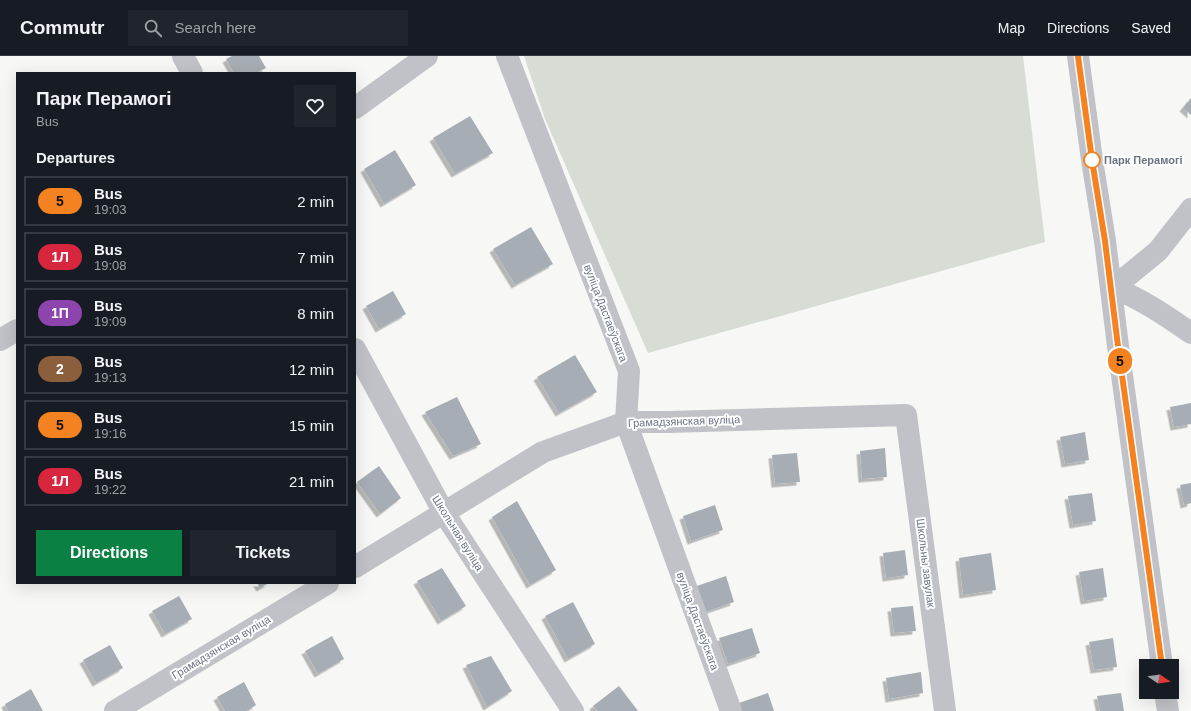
<!DOCTYPE html>
<meta charset="utf-8">
<style>
body{margin:0;font-family:Helvetica,sans-serif;background:#20242c;color:#f1f3f6;height:100vh;display:flex;flex-direction:column;font-size:15px;white-space:nowrap}
*{box-sizing:border-box;margin:0}
p{font-size:13px;color:#9ea1a6}
.icon{flex:none;width:22px;height:22px;fill:none;stroke:currentColor;stroke-width:2;stroke-linecap:round;stroke-linejoin:round}
.map{position:relative;flex:1;overflow:hidden}
.panel{position:absolute;left:16px;top:16px;width:340px;height:512px;display:flex;flex-direction:column;background:#171b24;border-radius:0px;box-shadow:0 4px 16px #0002}
.panel>*{flex:none}
.badge{padding:0 8px;border-radius:13px;font-size:14px;line-height:26px}
.needle{width:26px;rotate:103deg}
.tools{position:absolute;left:1139px;top:603px;display:grid;gap:8px}
.tools a{display:grid;place-items:center;width:40px;height:40px;border-radius:0px;background:#171b24;box-shadow:0 4px 16px #0002;font-size:20px}
.map>.badge{position:absolute;translate:-50% -50%;box-shadow:0 0 0 2px #fff}
h2{padding:0 20px;font-size:15px;line-height:36px}
.round{display:grid;place-items:center;flex:none;width:42px;height:42px;border-radius:0px;background:#20242c}
.head{display:flex;align-items:center;justify-content:space-between;height:68px;padding:0 20px}
h1{font-size:19px;font-weight:700;line-height:30px}
.action{display:flex;gap:8px;margin-top:auto;padding:8px 20px}
.action a{flex:1;height:46px;border-radius:0px;background:#0b8043;color:#fff;font-size:16px;font-weight:700;line-height:46px;text-align:center}
.action a+a{background:#20242c;color:#f1f3f6}
ul{padding:0;list-style:none}
li{display:flex;align-items:center;gap:12px;height:50px;margin:0 8px 6px;padding:0 12px;border:2px solid #363941;border-radius:0px}
li div{flex:1}
li b{display:block;font-size:15px}
li em{font-style:normal}
li .badge{min-width:44px;font-weight:700;text-align:center}
header{display:flex;align-items:center;gap:24px;box-sizing:border-box;height:56px;padding:0 20px;background:#171b24;border-bottom:1px solid #363941}
header strong{font-size:19px}
nav{display:flex;gap:22px;margin-inline-start:auto;font-size:14px}
.search{width:280px;height:36px;background:#20242c;display:flex;align-items:center;gap:10px;box-sizing:border-box;padding:0 14px;border-radius:0px;color:#9ea1a6;font-size:15px}
.map>svg:first-child{display:block}
.green{fill:#d7dcd5}
.building{fill:#a7adb4;filter:url(#shadow)}
.lines{fill:none;stroke-linecap:round;stroke-linejoin:round}
.minor{stroke:#c0c2c7;stroke-width:22}
.line-casing{stroke:#fff;stroke-width:9}
.line{stroke:#f58220;stroke-width:6}
.stop-dot{fill:#fff;stroke:#f58220;stroke-width:2}
.labels{text-anchor:middle;dominant-baseline:central;stroke-width:4;stroke-linejoin:round;paint-order:stroke}
.stop-label{font-size:11px;font-weight:bold;fill:#6a7483;stroke:#fff;text-anchor:start}
.street-label{font-size:11px;fill:#6a7483;stroke:#fff}
</style>
<header>
<strong>Commutr</strong>
<div class="search"><svg class="icon" aria-label="search" viewBox="0 0 24 24"><circle cx="10" cy="10" r="6"/><path d="M15 15l6 6"/></svg>Search here</div>
<nav><a>Map</a><a>Directions</a><a>Saved</a></nav>
</header>
<div class="map">
<svg width="1191" height="655" viewBox="0 0 1191 655">
<defs>
<filter id="shadow"><feDropShadow dx="-3.5" dy="3.5" stdDeviation="0" flood-color="#0004"/></filter>
</defs>
<rect width="100%" height="100%" fill="#f7f8f5"/>
<!-- green -->
<path class="green" d="M524,0h499l22,186 -397,111 -103,-234z"/>
<!-- building -->
<path class="building" d="M232,0h27l7,12 -10,5h-22l-8,-14z
M1191,42v17l-8,-7z
M470,60l23,37 -38,21 -22,-36z
M395,94l21,35 -32,19 -20,-35z
M531,171l22,37 -38,21 -22,-36z
M393,235l13,23 -27,15 -13,-23z
M575,299l22,37 -38,21 -22,-36z
M457,341l24,47 -28,12 -28,-44z
M1191,347v21l-17,3 -4,-20z
M1085,376l4,28 -24,4 -5,-27z
M885,392l2,29 -25,2 -2,-28z
M797,397l3,29 -25,2 -3,-29z
M379,410l22,32 -21,16 -23,-32z
M1191,427v20l-7,2 -4,-20z
M1092,437l4,28 -23,4 -5,-29z
M517,445l39,69 -26,15 -38,-68z
M715,449l8,25 -32,11 -8,-25z
M905,494l3,25 -22,3 -3,-25z
M991,497l5,37 -33,5 -4,-37z
M442,512l24,38 -25,15 -24,-40z
M1103,512l4,29 -23,4 -5,-29z
M726,520l8,26 -32,11 -8,-26z
M257,527h12l-9,5z
M179,540l13,23 -27,15 -13,-23z
M573,546l22,42 -27,15 -23,-43z
M913,550l3,25 -22,2 -3,-25z
M752,572l8,25 -32,11 -9,-26z
M332,580l12,23 -26,15 -13,-23z
M1113,582l4,29 -23,3 -5,-28z
M110,589l13,23 -27,15 -13,-23z
M491,600l21,35 -25,16 -21,-42z
M921,616l2,21 -34,6 -3,-21z
M244,626l12,23 -9,6h-22l-8,-14z
M619,630l19,25h-41l-4,-5z
M31,633l12,22h-35l-3,-7z
M768,637l6,18h-35l-3,-7z
M1121,637l3,18h-24l-3,-15z"/>
<g class="lines">
<!-- minor -->
<path class="minor" d="M183,0l9,17
M507,0l122,315 -3,51 105,289
M1078,0l14,104 13,81 13,105 44,320
M355,52l72,-52
M1111,231l14,-9 33,-27 33,-42
M1111,231c29,11 54,28 80,46
M0,284l17,-10
M355,293l89,164 129,198
M355,511l188,-115 83,-30h42l238,-7 39,296
M1165,636l3,19
M115,655l213,-128"/>
</g>
<g class="lines">
<defs>
<path id="line" d="M1078,0l14,104 13,81 13,105 44,320"/>
</defs>
<!-- line casing -->
<use href="#line" class="line-casing"/>
<!-- line -->
<use href="#line" class="line"/>
</g>
<!-- markers -->
<circle class="stop-dot" cx="1092" cy="104" r="8"/>
<g class="labels">
<!-- stop labels -->
<g class="stop-label">
<text x="1104" y="104">Парк Перамогі</text>
</g>
<!-- street labels -->
<g class="street-label">
<text transform="translate(606 257) rotate(69)">вуліца Дастаеўскага</text>
<text transform="translate(684 365) rotate(-2)">Грамадзянская вуліца</text>
<text transform="translate(458 477) rotate(58)">Школьная вуліца</text>
<text transform="translate(926 507) rotate(83)">Школьны завулак</text>
<text transform="translate(698 565) rotate(70)">вуліца Дастаеўскага</text>
<text transform="translate(221 591) rotate(-31)">Грамадзянская вуліца</text>
</g>
</g>
</svg>
<div class="tools">
<a><svg class="needle" viewBox="-14 -14 28 28"><path d="M0-13l5 13h-10z" fill="#e53935"/><path d="M0 13l5-13h-10z" fill="#9ea1a6"/></svg></a>
</div>
<b class="badge" style="left:1120px;top:305px;background:#f58220;color:#111">5</b>
<section class="panel">
<div class="head"><div><h1>Парк Перамогі</h1><p>Bus</p></div><a class="round"><svg class="icon" aria-label="heart" viewBox="0 0 24 24"><path d="M12 20l-8-8c-3-5 5-10 8-4 3-6 11-1 8 4z"/></svg></a></div>
<h2>Departures</h2>
<ul>
<li><span class="badge" style="background:#f58220;color:#111">5</span><div><b>Bus</b><p>19:03</p></div><em>2 min</em></li>
<li><span class="badge" style="background:#d7263d;color:#fff">1Л</span><div><b>Bus</b><p>19:08</p></div><em>7 min</em></li>
<li><span class="badge" style="background:#8e44ad;color:#fff">1П</span><div><b>Bus</b><p>19:09</p></div><em>8 min</em></li>
<li><span class="badge" style="background:#8b5e3c;color:#fff">2</span><div><b>Bus</b><p>19:13</p></div><em>12 min</em></li>
<li><span class="badge" style="background:#f58220;color:#111">5</span><div><b>Bus</b><p>19:16</p></div><em>15 min</em></li>
<li><span class="badge" style="background:#d7263d;color:#fff">1Л</span><div><b>Bus</b><p>19:22</p></div><em>21 min</em></li>
</ul>
<div class="action"><a>Directions</a><a>Tickets</a></div>
</section>
</div>
